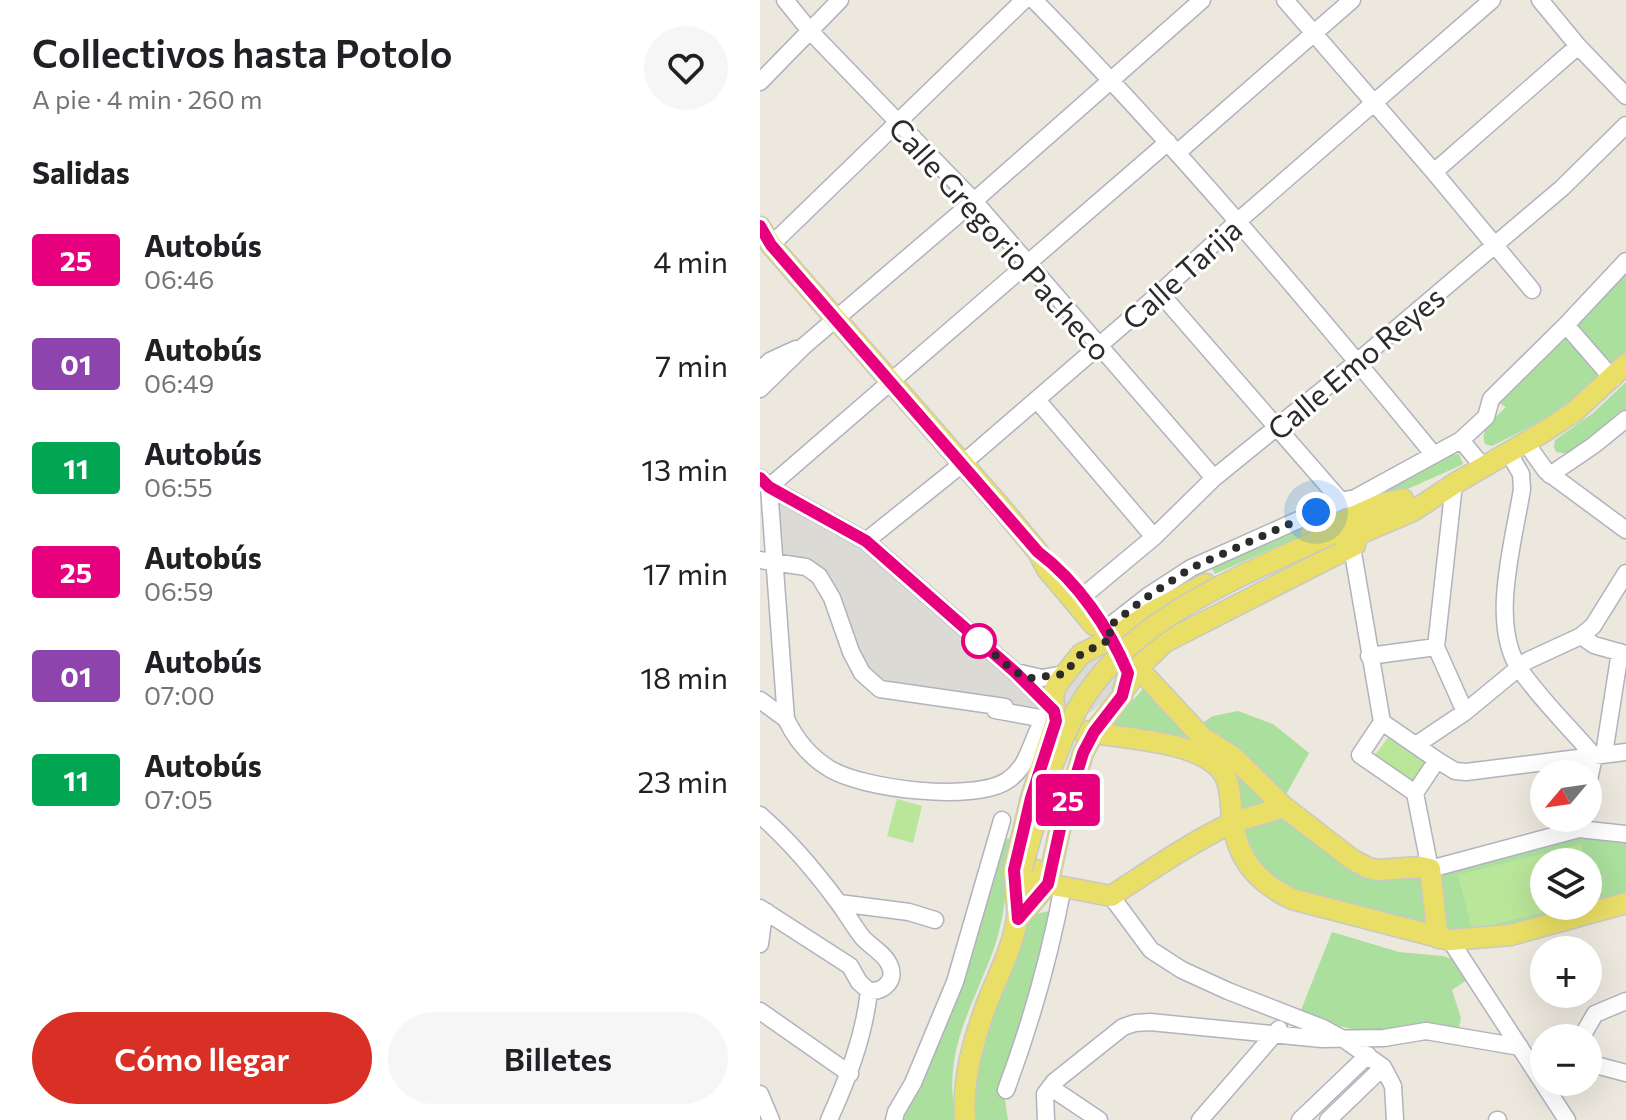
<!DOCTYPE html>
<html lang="es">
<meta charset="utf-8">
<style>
body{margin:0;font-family:Commissioner,sans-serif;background:#f6f6f6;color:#202124;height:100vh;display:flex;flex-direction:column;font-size:30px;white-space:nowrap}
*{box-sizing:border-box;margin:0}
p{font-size:26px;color:#757577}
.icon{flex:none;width:44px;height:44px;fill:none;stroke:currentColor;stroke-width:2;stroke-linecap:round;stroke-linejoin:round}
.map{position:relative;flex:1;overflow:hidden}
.drawer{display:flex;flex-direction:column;background:#fff;width:760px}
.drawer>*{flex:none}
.badge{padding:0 16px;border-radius:6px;font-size:28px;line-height:52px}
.needle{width:52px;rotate:241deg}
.tools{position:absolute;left:770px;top:760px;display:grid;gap:16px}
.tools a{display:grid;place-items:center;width:72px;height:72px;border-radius:50%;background:#fff;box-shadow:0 8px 32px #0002;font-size:40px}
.you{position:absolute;width:40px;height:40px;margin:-20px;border:6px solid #fff;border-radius:50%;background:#1a73e8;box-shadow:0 0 0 12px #1a73e833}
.map>.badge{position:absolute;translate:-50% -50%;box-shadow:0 0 0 4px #fff}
h2{padding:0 32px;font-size:30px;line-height:72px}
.round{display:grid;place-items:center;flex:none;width:84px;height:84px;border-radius:42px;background:#f6f6f6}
.head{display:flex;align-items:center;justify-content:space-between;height:136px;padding:0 32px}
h1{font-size:38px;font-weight:600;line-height:60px}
.button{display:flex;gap:16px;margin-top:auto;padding:16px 32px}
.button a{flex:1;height:92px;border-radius:48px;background:#d93025;color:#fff;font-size:32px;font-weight:600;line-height:92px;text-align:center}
.button a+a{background:#f6f6f6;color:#202124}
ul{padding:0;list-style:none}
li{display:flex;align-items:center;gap:24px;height:104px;padding:0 32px}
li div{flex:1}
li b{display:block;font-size:30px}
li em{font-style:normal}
li .badge{min-width:88px;font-weight:700;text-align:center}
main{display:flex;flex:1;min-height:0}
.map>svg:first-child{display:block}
.green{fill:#aadf9d;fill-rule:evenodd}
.pitch{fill:#bae69a}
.plaza{fill:#dcdad4}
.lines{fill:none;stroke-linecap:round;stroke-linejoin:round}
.minor-casing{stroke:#b1b2be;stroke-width:19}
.major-casing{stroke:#c8c8c8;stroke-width:23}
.minor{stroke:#fff;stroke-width:16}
.major{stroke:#e9de66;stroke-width:20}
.major-bridge-casing{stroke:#c8c8c8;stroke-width:23;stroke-linecap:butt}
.major-bridge{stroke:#e9de66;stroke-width:20}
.line-casing{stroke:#fff;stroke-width:18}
.line{stroke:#e6007e;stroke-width:12}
.walk{stroke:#2b2b2b;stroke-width:8;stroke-dasharray:0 14.4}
.stop-dot{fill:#fff;stroke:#e6007e;stroke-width:4}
.labels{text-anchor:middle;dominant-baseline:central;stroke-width:6;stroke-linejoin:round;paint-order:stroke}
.street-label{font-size:30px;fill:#2b2b2b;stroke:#fff}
</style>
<main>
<section class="drawer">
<div class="head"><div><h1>Collectivos hasta Potolo</h1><p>A pie · 4 min · 260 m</p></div><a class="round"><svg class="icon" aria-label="heart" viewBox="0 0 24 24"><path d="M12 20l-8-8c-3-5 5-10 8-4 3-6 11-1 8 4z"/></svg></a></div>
<h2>Salidas</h2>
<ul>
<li><span class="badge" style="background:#e6007e;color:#fff">25</span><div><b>Autobús</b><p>06:46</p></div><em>4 min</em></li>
<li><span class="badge" style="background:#8e44ad;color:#fff">01</span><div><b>Autobús</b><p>06:49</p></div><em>7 min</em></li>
<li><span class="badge" style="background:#00a651;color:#fff">11</span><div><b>Autobús</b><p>06:55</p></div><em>13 min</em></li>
<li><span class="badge" style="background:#e6007e;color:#fff">25</span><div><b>Autobús</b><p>06:59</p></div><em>17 min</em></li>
<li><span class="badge" style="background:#8e44ad;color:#fff">01</span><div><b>Autobús</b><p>07:00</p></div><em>18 min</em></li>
<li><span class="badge" style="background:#00a651;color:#fff">11</span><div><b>Autobús</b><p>07:05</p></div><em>23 min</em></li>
</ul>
<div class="button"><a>Cómo llegar</a><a>Billetes</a></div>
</section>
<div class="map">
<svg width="866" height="1120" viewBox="0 0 866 1120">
<rect width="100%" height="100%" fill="#ece8de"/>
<!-- green -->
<path class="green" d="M866,271v80l-13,16 -36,-39 2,-7z
M806,335l34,40c-32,32 -68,52 -108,71l-7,-2c-6,-15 11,-27 21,-37l-9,-5z
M866,382v27l-57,45 -13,-2 -2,-5 1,-7 38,-27z
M699,454l4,10 -8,4 -240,106 -5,-9 240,-110z
M383,689l42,44 41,21 44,49 -30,13 -7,-40 -122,-51z
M478,711l35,13 36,29 -26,47 -85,-74 15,-10z
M518,811l59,40 84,20 13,59 -145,-38 -35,-30 -11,-39z
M808,835l58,4v58l-122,33 -58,2 -10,-60zM784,862h44v44h-44z
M254,838c-8,35 -7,70 -18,104 -21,64 -55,105 -40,178h-53l95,-280z
M289,911l-10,61 -16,56 -21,50 6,42h-36l-3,-38 49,-149 14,-18z
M572,932l67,20 44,4 12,4 12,20 -15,10 9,28 -3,14 -42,-8c-34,19 -82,0 -117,-9z"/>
<!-- pitch -->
<path class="pitch" d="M629,736l38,26 -17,22 -37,-26z
M137,799l25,7 -9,37 -26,-7z
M821,844l5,18h-42v44h25l-97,24 -14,-55z"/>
<!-- plaza -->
<path class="plaza" d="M14,498l76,41 148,123 39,46 -1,7 -153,-34 -15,-14 -11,-19 -18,-47 -59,-46z
M340,650l8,4 11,10 1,16 -18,23 -11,9 -9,2 -14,-3 -5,-5 -1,-22z"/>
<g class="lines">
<defs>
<path id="minor" d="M25,0l25,31 164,170 240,277
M274,0c141,144 272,299 400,455
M525,0l149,172 98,118
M780,0l38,46 48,50
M0,82l80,-82
M417,153l175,-153
M674,172l144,-126
M11,245l253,-245
M400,293l181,208
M806,325l47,54
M0,370l10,-9 26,-12
M0,389l44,-43 170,-145 228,-201
M277,400l117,137
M701,440l23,28
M766,443l20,28 80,59
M749,453l12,21 1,15c-8,52 -34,137 -1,182 21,30 49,57 73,85l-6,29
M790,475l44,-30 32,-26
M0,478l9,9 97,54 149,131 39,39c-24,15 -19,51 -46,69 -32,23 -145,9 -178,-11 -20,-12 -34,-29 -44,-50l-17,-232
M694,484l-18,163 29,65
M9,487l399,-345
M106,541l96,-77 198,-171 77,-71 255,-222
M592,547l30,175
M0,560l46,7 13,9 13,22 19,54 11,21 18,16 125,18
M322,597l72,-60 60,-59 143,-116 205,-174 64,-63
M347,628l41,-32 43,-28 150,-67 14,-3 106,-58 25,-23 5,-18 75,-74 60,-64
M821,636l13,9 32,9
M609,656l67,-9
M256,672l26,6 22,-4
M0,700l26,19
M235,710l56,10
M656,745l49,-33 62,-51 54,-25 12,-10 33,-53
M844,754l16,-102
M677,760l18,11 11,1 160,-20
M655,793l22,-33 -55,-38 -22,33 55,38 15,76 149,-40 47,5
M0,815c30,26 55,56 78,87 9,12 16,25 25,36 8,9 21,15 26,26 8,15 -4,28 -20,27
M351,896l40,54 31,20 46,21 95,37 22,12 38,27 10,19 2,34
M79,903l70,9 26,8
M0,908l90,58 9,16 10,9
M690,940l117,180
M0,944l3,-24 4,-8
M0,1011l90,63
M821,1038l14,-24 31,-13
M828,1063l38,10
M290,1087l49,33
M246,1090c25,-67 44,-134 57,-204
M0,1094l11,26
M69,1120c19,-42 35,-83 40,-129
M134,1120l2,-8 17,-29 42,-101 47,-162
M286,1120l-1,-26 9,-12 69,-55 12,-4 15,-1 172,17 62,-1 42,-7 94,16
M440,1120l79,-91
M540,1120l68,-65
M568,1120l55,-53
M737,1120h1"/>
<path id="major" d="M0,227l11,18 229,261 38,46 9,17 47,56
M551,535l71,-31 21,-5
M576,544l77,-33 41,-27 88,-51 32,-21 52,-48
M363,660l15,8 64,69 31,20 50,49 70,54 15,8 10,2 43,-3 9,2 8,69
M367,686l11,-18 27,-26 190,-97
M296,721c8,3 15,7 23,9 38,9 113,9 140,38 13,13 11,35 13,52 6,40 25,62 60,79l158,41 61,-5 115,-32
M288,884l63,12c39,-25 77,-52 119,-72 17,-8 36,-9 53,-18
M262,908l14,-38
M258,919l-4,-49 17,-72 25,-77 -3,-27 5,-11 23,-29 32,-16 37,-25 56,-29
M258,919l30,-35 12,-55 23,-76 11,-21 28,-36 6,-23
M205,1120c-3,-42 9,-83 24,-122 12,-29 27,-58 29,-89"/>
</defs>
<!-- minor casing -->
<use href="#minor" class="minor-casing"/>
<!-- major casing -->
<use href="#major" class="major-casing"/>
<!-- minor -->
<use href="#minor" class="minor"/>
<!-- major -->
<use href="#major" class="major"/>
<defs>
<path id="major-bridge" d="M262,868c14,-49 26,-98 48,-145 49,-103 165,-143 261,-189"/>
</defs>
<!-- major-bridge casing -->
<use href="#major-bridge" class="major-bridge-casing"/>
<!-- major-bridge -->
<use href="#major-bridge" class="major-bridge"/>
</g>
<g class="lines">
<defs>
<path id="line" d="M0,226l11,19 267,307c40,30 71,76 90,121l-6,23 -28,36 -11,21 -23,76 -12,55 -30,35 -4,-49 17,-72 25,-77 -2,-10 -39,-39 -149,-131 -97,-54 -9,-9"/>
</defs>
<!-- line casing -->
<use href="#line" class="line-casing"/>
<!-- line -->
<use href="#line" class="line"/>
<!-- walk -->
<path class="walk" d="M219,641l-8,-7 44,38 16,6 33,-4 17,-20 32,-16 -6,-10 37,-29 47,-31 125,-56"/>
</g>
<!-- markers -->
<circle class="stop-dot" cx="219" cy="641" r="16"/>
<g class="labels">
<!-- street labels -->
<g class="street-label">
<text transform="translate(241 238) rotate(48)">Calle Gregorio Pacheco</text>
<text transform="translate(421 273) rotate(-42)">Calle Tarija</text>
<text transform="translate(595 362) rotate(-40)">Calle Emo Reyes</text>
</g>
</g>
</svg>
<div class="tools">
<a><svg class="needle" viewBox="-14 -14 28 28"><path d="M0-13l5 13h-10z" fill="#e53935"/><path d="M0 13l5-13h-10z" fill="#757577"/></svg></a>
<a><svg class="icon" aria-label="layers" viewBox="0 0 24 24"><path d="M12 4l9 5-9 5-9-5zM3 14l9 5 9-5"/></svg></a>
<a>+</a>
<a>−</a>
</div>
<div class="you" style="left:556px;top:512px"></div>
<b class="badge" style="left:308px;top:800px;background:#e6007e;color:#fff">25</b>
</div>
</main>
